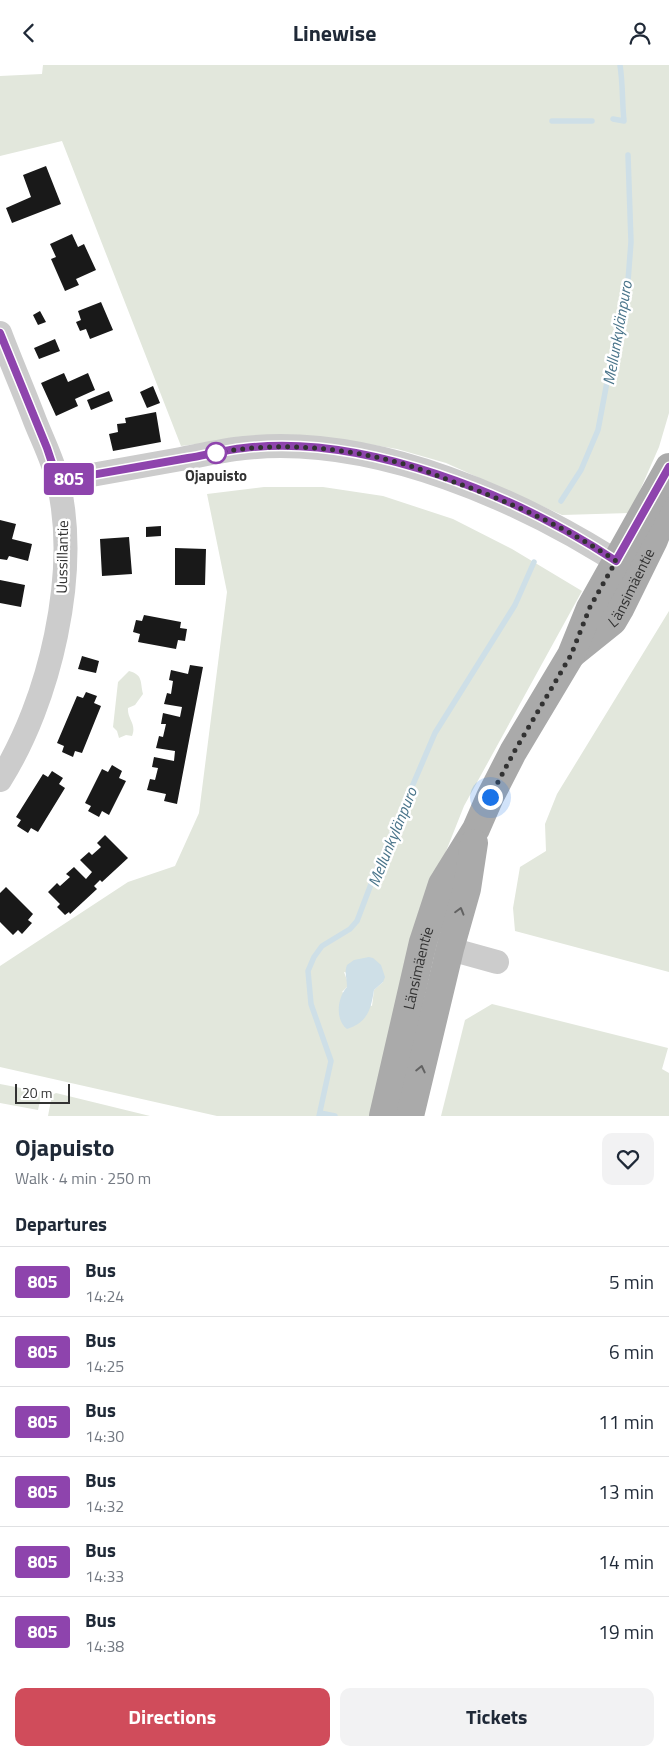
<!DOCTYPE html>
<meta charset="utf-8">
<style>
body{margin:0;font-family:"Titillium Web",sans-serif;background:#f2f2f3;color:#1f2937;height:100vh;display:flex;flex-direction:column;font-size:19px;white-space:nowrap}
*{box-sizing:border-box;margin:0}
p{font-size:16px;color:#747a83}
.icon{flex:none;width:28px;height:28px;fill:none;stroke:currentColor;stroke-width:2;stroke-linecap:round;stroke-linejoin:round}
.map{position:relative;height:1051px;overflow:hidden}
.side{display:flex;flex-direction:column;background:#fff;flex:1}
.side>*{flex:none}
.badge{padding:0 10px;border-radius:4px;font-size:18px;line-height:32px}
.scale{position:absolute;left:15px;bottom:12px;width:55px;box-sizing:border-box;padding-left:5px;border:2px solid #323232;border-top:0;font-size:14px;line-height:18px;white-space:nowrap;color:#323232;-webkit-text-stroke:4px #fff;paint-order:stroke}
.you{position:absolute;width:25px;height:25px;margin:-12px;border:4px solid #fff;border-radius:50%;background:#1a73e8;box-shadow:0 0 0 8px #1a73e833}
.map>.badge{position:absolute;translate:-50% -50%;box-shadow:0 0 0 2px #fff}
h2{padding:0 15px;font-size:19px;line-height:45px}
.round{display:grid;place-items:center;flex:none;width:52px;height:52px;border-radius:10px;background:#f2f2f3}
.headline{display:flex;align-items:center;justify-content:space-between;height:85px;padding:0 15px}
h1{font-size:24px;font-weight:700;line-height:38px}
.button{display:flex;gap:10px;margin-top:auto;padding:10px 15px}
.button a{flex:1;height:58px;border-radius:10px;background:#d04c5b;color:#fff;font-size:20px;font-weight:700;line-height:58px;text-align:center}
.button a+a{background:#f2f2f3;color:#1f2937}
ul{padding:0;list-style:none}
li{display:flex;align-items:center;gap:15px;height:70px;padding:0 15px;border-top:1px solid #e0e1e3}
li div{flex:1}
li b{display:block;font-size:19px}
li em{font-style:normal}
li .badge{min-width:55px;font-weight:700;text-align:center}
header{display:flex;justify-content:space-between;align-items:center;height:65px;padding:0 15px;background:#fff;font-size:22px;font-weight:700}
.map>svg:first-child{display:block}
.green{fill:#e2e7dc;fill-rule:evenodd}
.water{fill:#cedfe7}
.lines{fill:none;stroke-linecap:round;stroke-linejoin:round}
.stream{stroke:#cedfe7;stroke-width:5.5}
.building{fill:#191919}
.minor{stroke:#ccc;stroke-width:24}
.major{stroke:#aaa;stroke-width:28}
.oneway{stroke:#626262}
.line-casing{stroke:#fff;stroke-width:11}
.line{stroke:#8e44ad;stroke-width:8}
.walk{stroke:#323232;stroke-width:5;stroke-dasharray:0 9}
.stop-dot{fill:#fff;stroke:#8e44ad;stroke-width:2.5}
.labels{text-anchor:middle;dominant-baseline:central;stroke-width:5;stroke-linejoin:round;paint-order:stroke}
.stop-label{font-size:15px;font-weight:bold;fill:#323232;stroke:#fff}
.street-label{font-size:15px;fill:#323232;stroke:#fff}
.water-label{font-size:16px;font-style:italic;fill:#49748a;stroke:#fff}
</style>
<header><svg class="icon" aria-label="back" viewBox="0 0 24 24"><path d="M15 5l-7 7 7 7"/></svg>Linewise<svg class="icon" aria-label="person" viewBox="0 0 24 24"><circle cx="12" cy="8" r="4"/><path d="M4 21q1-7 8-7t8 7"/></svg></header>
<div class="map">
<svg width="669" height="1051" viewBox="0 0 669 1051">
<rect width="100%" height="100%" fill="#fff"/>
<!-- green -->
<path class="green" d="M43,0h626v348l-10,34 -29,66 -68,2 -116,-52 -49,-14 -53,-9 -84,-4 -79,10 -119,-305 -62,15v-80l42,-2z
M264,422h59l60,9 70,23 59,30 70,42 -118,215 -29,73 -63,237h-155l-217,-49v-101l128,-84 47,-16 24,-53 28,-221 -20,-98zM344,907l39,10 -9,8 -2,16 -30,-14 5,-5v-7z
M669,546v361l-154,-41 -2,-23 7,-41 26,-16 -1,-27 12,-30z
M129,606c14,4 11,10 14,23l-8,11 -7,3c-1,11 9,16 4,28l-6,-1 -7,3 -2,-7 -4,-4 5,-45z
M492,939l176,44 -6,21 7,4v43h-228l24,-96z
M0,1019l42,8 -4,18 -38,-7z
M56,1028l94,23h-102l4,-21z"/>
<!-- water -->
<path class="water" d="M369,892l4,1 8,7 4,12 -2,5 -9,8c-3,19 -6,32 -27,39 -12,-9 -10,-31 0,-42 0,-9 -3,-14 0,-22l7,-5z"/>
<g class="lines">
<!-- stream -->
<path class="stream" d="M613,54l11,2c-2,-19 -1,-37 -4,-56
M552,56h40
M561,436l20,-31 17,-40 12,-64 12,-47 6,-38 3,-39 -3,-87
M319,1051l12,-55 -20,-57 -3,-33 6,-14 8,-11 28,-17 7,-8 19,-50 59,-138 80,-128 19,-43
M320,1051v-3l15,3"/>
</g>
<!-- building -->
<path class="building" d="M46,101l15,38 -49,19 -6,-15 25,-11 -8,-22z
M72,169l6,13 6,-3 12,26 -20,9 3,6 -14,6 -14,-32 5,-2 -6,-13z
M101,237l12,28 -23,9 -4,-10 -6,2 -4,-9 5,-2 -3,-9z
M40,246l6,11 -8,3 -5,-10z
M55,274l5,12 -21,8 -5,-11z
M64,308l4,9 20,-9 7,17 -20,9 3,7 -22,10 -15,-33z
M153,321l7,17 -13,5 -7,-16z
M109,326l4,10 -22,9 -4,-10z
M156,347l5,30 -48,9 -4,-17 9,-2 -1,-8 9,-1 -1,-5z
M0,455l16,4 -4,15 20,5 -4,17 -19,-5 -2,4 -7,-1z
M161,461v10l-15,1v-10z
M129,472l3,37 -30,2 -2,-37z
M175,483l31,1 -1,36h-30z
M0,515l25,5 -4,22 -21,-4z
M144,550l37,7 -1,6 7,1 -2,12 -7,-1 -2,9 -38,-7 2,-8 -7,-2 3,-12 6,1z
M82,591l17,5 -3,12 -18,-4z
M190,600l13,2 -26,137 -13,-3 2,-7 -19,-4 3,-11 5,1 3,-12 -6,-1 2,-10 20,4 1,-10 -19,-3 3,-12 4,1 3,-13h-5l2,-11 17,4 2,-10 -18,-3 3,-11 4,1 2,-13 -4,-1 2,-10 17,4z
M86,627l11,4 -3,7 7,3 -19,47 -7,-2 -2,6 -11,-5 2,-6 -7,-3 20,-47 6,2z
M112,700l10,6 -3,7 7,3 -17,34 -7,-4 -3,6 -11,-6 3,-5 -6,-3 17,-34 6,3z
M52,706l11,7 -4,6 6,4 -27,44 -7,-4 -3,5 -11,-7 4,-6 -5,-3 27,-43 5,3z
M105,770l23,23 -26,24 -2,-2 -6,6 3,3 -27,25 -1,-2 -4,3 -8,-8 3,-3 -12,-12 9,-9 3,3 10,-9 -4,-3 8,-7 12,12 6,-7 -12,-12 9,-8 3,3 9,-8 -4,-4z
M6,822l27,27 -5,6 4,3 -10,11 -4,-4 -5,5 -13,-13v-29z"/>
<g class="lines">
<!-- minor -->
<path class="minor" d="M0,268c11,29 24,59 35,88 8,20 18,40 23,60 22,92 -8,220 -58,299
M58,416c41,-7 82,-15 123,-22 21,-4 42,-9 63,-11 131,-14 281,53 387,123
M432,879l65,18"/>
<!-- major -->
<g class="major">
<path id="s1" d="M572,589l41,-33 7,-12 34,-69 15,-39"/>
<path id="s2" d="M383,1051l40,-174 19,-58 34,-55 14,-32 23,-45 58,-97 19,-47 79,-141"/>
<path d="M410,1051l40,-167 17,-60 7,-46"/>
</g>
</g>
<!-- one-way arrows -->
<defs><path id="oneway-chevron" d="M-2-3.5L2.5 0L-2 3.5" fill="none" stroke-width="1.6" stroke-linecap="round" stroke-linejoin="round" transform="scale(1.25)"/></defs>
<g class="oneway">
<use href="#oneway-chevron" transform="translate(460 846) rotate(-74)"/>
<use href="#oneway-chevron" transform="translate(421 1004) rotate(-77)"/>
</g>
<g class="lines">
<defs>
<path id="line" d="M0,268l47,115 11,33c43,-8 86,-15 130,-23 18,-3 37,-8 56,-10 119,-15 274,48 372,113l53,-94"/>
</defs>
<!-- line casing -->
<use href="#line" class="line-casing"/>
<!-- line -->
<use href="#line" class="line"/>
<!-- walk -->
<path class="walk" d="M216,388c62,-12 129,-6 191,12 17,5 33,12 50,18 56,20 110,45 159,78l-26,46 -19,48 -57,97 -24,45"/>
</g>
<!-- markers -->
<circle class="stop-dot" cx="216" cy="388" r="10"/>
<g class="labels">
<!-- stop labels -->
<g class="stop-label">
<text x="216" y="410">Ojapuisto</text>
</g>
<!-- street labels -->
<g class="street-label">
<text transform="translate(62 492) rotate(-89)">Uussillantie</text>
<text stroke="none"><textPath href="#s1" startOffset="91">Länsimäentie</textPath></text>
<text stroke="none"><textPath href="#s2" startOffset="152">Länsimäentie</textPath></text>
</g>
<!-- water labels -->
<g class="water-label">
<text transform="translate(617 268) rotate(-80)">Mellunkylänpuro</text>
<text transform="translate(392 772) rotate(-68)">Mellunkylänpuro</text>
</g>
</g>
</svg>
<div class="scale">20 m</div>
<div class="you" style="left:490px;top:732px"></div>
<b class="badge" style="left:69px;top:414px;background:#8e44ad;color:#fff">805</b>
</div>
<section class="side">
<div class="headline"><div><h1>Ojapuisto</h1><p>Walk · 4 min · 250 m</p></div><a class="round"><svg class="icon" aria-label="heart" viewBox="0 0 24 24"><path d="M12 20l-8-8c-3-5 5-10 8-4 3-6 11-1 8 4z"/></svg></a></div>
<h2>Departures</h2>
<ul>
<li><span class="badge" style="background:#8e44ad;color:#fff">805</span><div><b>Bus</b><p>14:24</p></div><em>5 min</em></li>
<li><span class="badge" style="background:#8e44ad;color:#fff">805</span><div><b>Bus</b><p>14:25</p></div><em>6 min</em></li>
<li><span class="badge" style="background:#8e44ad;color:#fff">805</span><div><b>Bus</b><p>14:30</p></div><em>11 min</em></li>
<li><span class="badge" style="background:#8e44ad;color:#fff">805</span><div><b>Bus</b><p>14:32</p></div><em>13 min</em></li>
<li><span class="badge" style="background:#8e44ad;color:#fff">805</span><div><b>Bus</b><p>14:33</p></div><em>14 min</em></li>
<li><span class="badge" style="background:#8e44ad;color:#fff">805</span><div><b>Bus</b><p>14:38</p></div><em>19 min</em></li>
</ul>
<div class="button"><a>Directions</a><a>Tickets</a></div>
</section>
